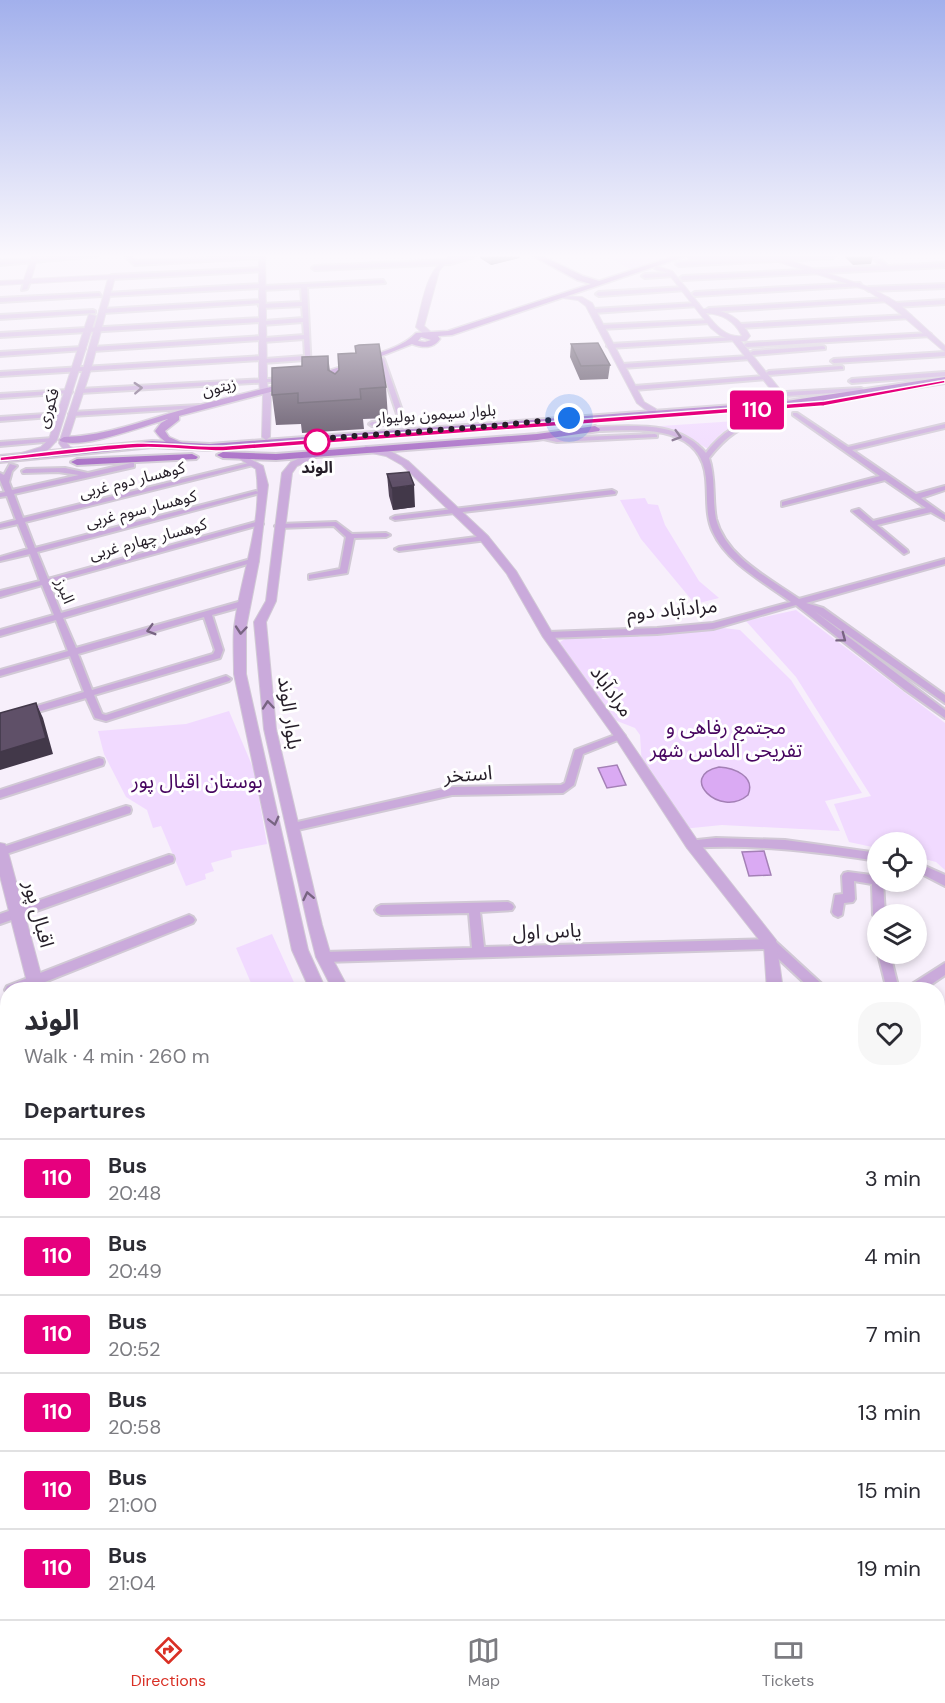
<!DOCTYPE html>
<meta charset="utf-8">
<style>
body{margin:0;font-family:"DM Sans","Noto Sans Arabic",sans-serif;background:#f7f7f7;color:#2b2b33;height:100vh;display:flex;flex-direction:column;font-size:22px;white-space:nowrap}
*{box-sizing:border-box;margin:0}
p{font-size:20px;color:#7c7c81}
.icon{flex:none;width:33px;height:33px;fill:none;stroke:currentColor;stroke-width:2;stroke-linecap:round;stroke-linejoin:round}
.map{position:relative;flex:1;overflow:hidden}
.sheet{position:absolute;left:0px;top:982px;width:945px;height:638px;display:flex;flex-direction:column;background:#fff;border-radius:24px 24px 0 0;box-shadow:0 3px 9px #0003}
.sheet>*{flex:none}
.badge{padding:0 12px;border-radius:4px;font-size:21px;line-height:39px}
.fabs{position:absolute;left:867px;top:832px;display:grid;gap:12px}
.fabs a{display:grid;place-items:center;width:60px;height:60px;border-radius:50%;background:#fff;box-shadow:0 3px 9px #0003;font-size:30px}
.you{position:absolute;width:30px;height:30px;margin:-15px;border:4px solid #fff;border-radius:50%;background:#1a73e8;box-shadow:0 0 0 9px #1a73e833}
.map>.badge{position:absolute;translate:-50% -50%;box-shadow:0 0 0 3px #fff}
h2{padding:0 24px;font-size:22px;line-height:54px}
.round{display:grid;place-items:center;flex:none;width:63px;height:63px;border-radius:24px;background:#f7f7f7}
.summary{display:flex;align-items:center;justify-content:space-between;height:102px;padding:0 24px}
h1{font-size:28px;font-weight:700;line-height:45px}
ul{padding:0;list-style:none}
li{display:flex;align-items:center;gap:18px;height:78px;padding:0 24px;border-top:2px solid #e1e1e2}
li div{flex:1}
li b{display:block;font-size:22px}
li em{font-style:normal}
li .badge{min-width:66px;font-weight:700;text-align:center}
.tabs{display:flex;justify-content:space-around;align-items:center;height:84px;border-top:2px solid #e1e1e2;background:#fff;font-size:16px;color:#7c7c81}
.tabs a{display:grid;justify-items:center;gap:3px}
.tabs .current{color:#d93025}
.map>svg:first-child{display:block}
.green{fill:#f1daff}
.water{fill:#daaaf3;stroke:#a480b6;stroke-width:1.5}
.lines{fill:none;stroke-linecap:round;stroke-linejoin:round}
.minor-casing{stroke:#d1c9d5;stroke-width:4}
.tertiary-casing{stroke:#d1c9d5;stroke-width:2}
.secondary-casing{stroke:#d1c9d5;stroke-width:3}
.primary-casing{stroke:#d1c9d5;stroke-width:4}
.minor{fill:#caaadb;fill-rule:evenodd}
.tertiary{fill:#caaadb;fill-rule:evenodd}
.secondary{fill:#b584ce;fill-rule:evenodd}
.primary{fill:#a568c4;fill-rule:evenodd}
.wall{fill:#524559}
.shaded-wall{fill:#423849}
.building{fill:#5f5068;stroke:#423849;stroke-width:1.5}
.oneway{stroke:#786482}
.line{fill:#e6007e;stroke:#fff;stroke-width:1.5}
.walk{stroke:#251e28;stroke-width:6;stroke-dasharray:0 10.8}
.stop-dot{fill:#fff;stroke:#e6007e;stroke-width:3}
.labels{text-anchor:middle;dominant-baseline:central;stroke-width:6;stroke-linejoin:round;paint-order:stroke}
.far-street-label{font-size:16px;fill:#251e28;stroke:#fff}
.far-stop-label{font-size:16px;font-weight:bold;fill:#251e28;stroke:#fff}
.street-label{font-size:20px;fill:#251e28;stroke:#fff}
.park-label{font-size:20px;fill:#46055f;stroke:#fff}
</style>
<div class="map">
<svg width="945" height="1619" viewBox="0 0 945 1619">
<rect width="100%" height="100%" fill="#f7effb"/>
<!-- green -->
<path class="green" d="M606,256h70l-44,14z
M751,420c-20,4 -32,13 -43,29l-25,-15 -37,-7z
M645,498l3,6 10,1 7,20 34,56 20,17 -24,6 -54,-65 -21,-39z
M796,610l149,113v147l-9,-8 -19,-5 -1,-14h-38l-1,5 -28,-6 -15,-38 37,-8 -75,-119 -50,-56z
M723,628l17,2 51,50 71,113 -37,8 15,30 -118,-6 -40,4 -40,-63 -2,-31 -5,-7 -23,-9 -53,-76c9,-8 34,-11 44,-4l34,-4 2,2z
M229,711l25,59 13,74 -36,7 1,6 -21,6 3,8 -9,3 1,5 -20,7 -25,-60 -8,2 -6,-18 -21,-13 -22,-43 -6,-23 88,-7z
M272,934l25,55 -43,1 -18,-42z
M938,1085l7,6v324l-7,-1z"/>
<!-- water -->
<path class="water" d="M617,765l9,20 -19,3 -9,-20z
M719,767c15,1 37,9 29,28 -28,24 -71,-19 -29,-28z
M764,851l7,24 -22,1 -7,-24z"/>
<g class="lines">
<defs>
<path id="minor" d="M77,256h21l-98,9v-4z
M125,256h6l5,5 126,-5 -3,2 -124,7z
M458,256l17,1 -25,7 -135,6 -3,-2 3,-2 135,-6 7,-2z
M778,256h58l-3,2 -154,8 -3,-2 3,-2z
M871,256h5l12,10 57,-3v4l-262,13 -3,-2 3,-2 199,-10z
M262,268l2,3 -152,8 -3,-2 3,-2z
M672,273l2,3 -29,2 -3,-2 3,-2z
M27,280l3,2 -3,7 -5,1 2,-8z
M383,280l2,3 -78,4 4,85 -5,-1 -1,-11 -42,3 -2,-1v-2l-261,16v-4l263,-16 2,1v2l40,-3 -1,-17 -41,3 -3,-2 -167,11 -3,-2 3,-2 169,-11 3,2 39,-3 -1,-13 -41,3 -2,-1v-2l-260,15v-4l262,-15 2,1v2l39,-3 -1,-12 -40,2 -3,-2 3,-2 40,-2 -1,-14 -39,2 -2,-2 -152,8 -2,-3 156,-9 2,2z
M860,283l2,3 -167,10 -3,-2 3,-2z
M945,284v4l-76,3 -3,-2 3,-2z
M684,287l2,3 -87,6 -3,-2 3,-2z
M99,293l2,3 -101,6v-4z
M887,298l2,1v2l-180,11 -3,-2 3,-2z
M262,300l3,2 -1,1 -161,10 -3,-2 3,-2z
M945,300v4l-50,3 -3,-2 3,-2z
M696,303l2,1v2l-105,7 -3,-2 3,-2z
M93,310l2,1v2l-95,6v-4z
M909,315l2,1v2l-171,10 -3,-2 3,-2z
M709,320l2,1v2l-110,6 -3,-2 3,-2z
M929,333l2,1v2l-184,11 -3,-2 3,-2z
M735,337l3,2 -1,1 -127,8 -3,-2 3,-2z
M823,346l2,1v2l-72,6 -3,-2 3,-2z
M82,347l3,2 -1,1 -84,6v-4z
M945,352v4l-111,7 -3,-2 3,-2z
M749,356l3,2 -1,1 -129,9 -3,-2 3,-2z
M381,357l3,2 22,63 -1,1 -33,3 -3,-2 3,-2 27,-2 -19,-57 -5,4 -5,-1z
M841,366l2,1v2l-74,6 -3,-2 3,-2z
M945,372v4l-93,7 -3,-2 3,-2z
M765,376l3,2 -1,1 -133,11 -3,-2 3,-2z
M286,378l3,2 -1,1 -208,12 -3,-2 3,-2z
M861,388l2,1v2l-77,5 -3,-2 3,-2z
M69,390l3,2 -1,1 -71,5v-4z
M199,405l2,1v2l-129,8 -3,-2 3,-2z
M61,413l2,1v2l-63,5v-4z
M793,413h4l51,34 97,-23v4l-93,22 64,44 29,-8v4l-24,8 24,17v5l-14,-8 -54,13 30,25 1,2 -4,2 -52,-43 7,-2 14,12 53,-13 -41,-28 -103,26v-4l98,-26 -87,-61z
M765,415l2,1v2c-27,9 -40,17 -58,40 7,20 3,41 7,61 10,38 53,59 83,80l146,-40v5l-139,39 17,5 122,87v8l-131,-92 131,99v8l-41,-29 -108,-84 -83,24 -56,5 -109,4 -4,-3 4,-3 109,-4 56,-5 78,-21c-27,-20 -64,-39 -78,-70 -8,-17 -5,-36 -7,-54 -5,-55 -68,-48 -108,-47l-3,-2 3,-2c39,-1 80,-6 108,26 17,-22 32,-30 59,-38z
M655,434l2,1v2l-100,5 -23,-5 3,-2 20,3z
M53,438l2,1v2l-55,5v-4z
M131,463h3v4l-120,27 9,24 226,-55 4,2 -228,57 10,26 221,-57 4,2 -223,59 11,27 208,-57 7,2 -214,59 12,30 190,-54h6l1,2 -195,57 13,30 166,-47h6l1,2 -1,2 -36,10 11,35 -3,8 -126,37 8,19 4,1 120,-39 5,3 -2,2 -123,40 -11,-3 -9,-20 -86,25v-6l84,-25 -14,-36 -70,20v-6l68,-19 -12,-31 -56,16v-6l54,-15 -12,-30 -42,12v-6l40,-10 -10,-27 -30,7v-4l28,-8 -10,-25 -18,4v-4l16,-4 -9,-24 -7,1v-4l5,-1 -5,-12v-7l4,2 6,-11 7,2 -5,5 -3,11 3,8 67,-15 -21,-3 -35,1 -1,-2 4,-2 39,-1 23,5zM204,617l11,33 -2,4 -121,36 -14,-36z
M612,490l4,2 -1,2 -220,26 -4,-2 4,-2z
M336,522l16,12 34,-1 4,2 -4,2 -32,1 -7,35 -38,6v-4l31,-6 6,-32 -12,-11 -55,2 -4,-2 4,-2z
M484,536l4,2 -1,2 -88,11 -4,-2 4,-2z
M620,733l3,1 2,2 -2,2 -40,16 -9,31 -11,8 -111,2 -159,36 -4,-1 -1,-3 1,-3 4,-1 159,-36 109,-2 4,-2 10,-33z
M99,758l4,1 1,3 -1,3 -103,33v-8z
M126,806l4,1 1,3 -1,3 -130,43v-8z
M716,838l69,2 93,13v29h5l2,33h-7v4l-5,-4 -1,-31 -18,-3 1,18 -2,3 -9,1 -2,12 -4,2 -4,-2 -2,-3 3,-17 8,-1 -1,-18 2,-3 4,-1 23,3v-15c-60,-9 -119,-16 -179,-12l-4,-1 -1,-3 1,-3z
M169,855l4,1 1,3 -1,3 -173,62v-10z
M916,862l29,13v11l-29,-15z
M508,902l4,2 2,3 -2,3 -32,2 4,35 287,-8 4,2 49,45 2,4h-14l-44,-41 -444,13 -4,-1 -2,-4 2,-4 4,-1 148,-4 -3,-35 -88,2 -4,-2 -2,-3 2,-3 4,-2z
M189,915l4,2 2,3 -2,3 -168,67h-17v4l-3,-4 2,-4z
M878,954h12l9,36h-12z
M945,963v12l-22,15h-16l2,-4z
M938,1066l7,3v14l-7,-4z
M8,1072v12l-8,3v-12z
M8,1168v15l-8,3v-14z
M8,1281v15l-8,4v-16z
M8,1411v17l-8,3v-17z
M8,1569v19l-8,3v-19z
M626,1612h25l-3,7h-24z"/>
<path id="tertiary" d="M32,256h6l-7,23 81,-4 3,2 -24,92 -24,74 3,4 9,3v4c-9,2 -16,-4 -20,-11l24,-74 25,-90 -108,6v-4l24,-1z
M259,256h6l2,125 1,9 3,4 -1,43 -4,3 -4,-3 1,-42 -3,-4 -1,-10z
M451,256h8l-13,6 -7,9 -15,55 10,9 -7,2 -11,-10c7,-24 10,-61 35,-71z
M687,256h89l95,32 27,15 47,43v6l-53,-45 -25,-17 -94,-30 -84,-1z
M656,266l16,5 31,38c21,0 37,8 47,27l-4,5h-5l49,61v4h-6l-52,-66 -11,-4 -10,-8 -43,-55 -14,-4zM706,313c17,1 29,8 36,23 -16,2 -27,-11 -36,-23z
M563,296l19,1 10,6 52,99 12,7v4h-6l-13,-10 -51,-97 -8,-6 -15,-2z
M89,314l7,2 -39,124 -10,11 -31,8v-4l25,-8 8,-8z
M366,446l26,6 16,9 80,75 28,35 38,65 70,97 73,107 79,100 7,50h-16l-3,-44 -77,-98 -71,-109 -73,-102 -36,-63 -27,-34 -78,-75 -16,-9 -23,-5 -1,-2z
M316,451l3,1v4l-22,10 -5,7 -16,128 -10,21 10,107 46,196 9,31 18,34h-16l-17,-33 -8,-32 -44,-196 -10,-107 12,-21 16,-128 9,-11z
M243,455l20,11 5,19 -9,76 -13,67v46l62,276 18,40h-16l-18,-40 -58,-276c0,-15 -1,-31 0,-46 6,-51 30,-107 22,-159l-18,-11z
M0,843l5,1 2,4 38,142h-16l-29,-114z"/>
<path id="secondary" d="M533,256h9l41,20 16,5 76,-25h11l-234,79 -14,1 2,3c-7,10 -17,9 -28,5l-84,33 -149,39v4l-14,11 4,6 16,7v4c-12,1 -23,-7 -30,-17l6,-8 7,-4c-21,6 -92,33 -109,21l5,-3c44,-1 86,-19 128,-30 59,-16 119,-28 176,-50 16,-6 36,-11 48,-24l32,-2 143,-47 -14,-4zM421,337l10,3 -6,2 -7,-1z"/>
<path id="primary" d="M945,377v6l-158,24 -577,43 -58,-3 -152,15v-6l152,-15 58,3 577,-43z
M595,426l5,3 -1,2 -62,9 -261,20 -53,-2 -6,-3 6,-3 53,2 261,-20z
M192,454l6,3 -2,2 -119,6 -6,-3 6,-3z"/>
</defs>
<!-- minor casing -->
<use href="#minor" class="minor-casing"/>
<!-- tertiary casing -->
<use href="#tertiary" class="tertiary-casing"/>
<!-- secondary casing -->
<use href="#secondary" class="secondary-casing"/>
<!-- primary casing -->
<use href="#primary" class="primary-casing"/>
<!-- minor -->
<use href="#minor" class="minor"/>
<!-- tertiary -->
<use href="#tertiary" class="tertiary"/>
<!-- secondary -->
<use href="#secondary" class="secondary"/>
<!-- primary -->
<use href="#primary" class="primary"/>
</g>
<!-- wall -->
<path class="wall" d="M480,256h40l-1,2 -28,7 -11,-7z
M845,256h28l-2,8 -18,1 -8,-8z
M571,344l39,21 -2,14 -28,1 -10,-23z
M328,356l2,15 5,3 51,13 2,31 -25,1 1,10 -62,4 -1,-9 -25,1 -4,-30 30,-29z
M387,474l28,33 -22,3 -4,-14z"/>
<!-- shaded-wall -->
<path class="shaded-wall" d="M492,256h28l-1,2 -28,7z
M414,485l1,22 -22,3 -1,-22z
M36,703l7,15 10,36 -53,16v-18z"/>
<!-- building -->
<path class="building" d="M598,343l12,22 -29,1 -10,-22z
M379,344l7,43 -26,2 1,10 -63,4v-10l-26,2v-27l30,-2v-9l26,-1v14l7,4 4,-4 -1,-16 18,-1 -1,-7 4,-1z
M409,472l5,13 -22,3 -5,-14z
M36,703l10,35 -46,14v-39z"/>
<!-- one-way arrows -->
<defs><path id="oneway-chevron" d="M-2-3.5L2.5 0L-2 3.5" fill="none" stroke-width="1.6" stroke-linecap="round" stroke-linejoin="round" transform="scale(1.5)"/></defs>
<g class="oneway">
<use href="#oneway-chevron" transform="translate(138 388) rotate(-3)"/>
<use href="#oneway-chevron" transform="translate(677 436) rotate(16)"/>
<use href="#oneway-chevron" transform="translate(151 630) rotate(164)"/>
<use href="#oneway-chevron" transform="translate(241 630) rotate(95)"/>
<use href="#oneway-chevron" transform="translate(842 638) rotate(37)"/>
<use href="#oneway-chevron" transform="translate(268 705) rotate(-95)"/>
<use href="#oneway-chevron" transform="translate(274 821) rotate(76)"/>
<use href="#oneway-chevron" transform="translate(308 896) rotate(-102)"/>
</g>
<!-- sky -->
<linearGradient id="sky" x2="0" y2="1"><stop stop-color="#a2b0ec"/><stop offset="0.53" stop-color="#fbf8fd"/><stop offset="1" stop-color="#fbf8fd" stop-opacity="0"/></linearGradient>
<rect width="945" height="482" fill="url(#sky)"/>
<!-- line -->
<path class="line" d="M945,380v3l-121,23 -601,45c-31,0 -58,-5 -88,-3 -45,3 -90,9 -135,13v-4c45,-5 92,-12 137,-14 30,-1 56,4 86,3l601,-45z"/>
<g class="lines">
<!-- walk -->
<path class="walk" d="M317,442l-2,-3 178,-13 76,-8"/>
</g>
<!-- markers -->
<circle class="stop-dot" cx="317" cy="442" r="12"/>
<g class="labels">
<!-- far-street labels -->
<g class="far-street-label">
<text transform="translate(219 387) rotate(-14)">زیتون</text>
<text transform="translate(48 408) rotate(-72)">فکوری</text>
<text transform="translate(436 414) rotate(-4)">بلوار سیمون بولیوار</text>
<text transform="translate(132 480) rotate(-14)">کوهسار دوم غربی</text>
<text transform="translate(141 509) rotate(-14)">کوهسار سوم غربی</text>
<text transform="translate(148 539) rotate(-15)">کوهسار چهارم غربی</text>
<text transform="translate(65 591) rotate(68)">البرز</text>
</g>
<!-- far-stop labels -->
<g class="far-stop-label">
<text x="317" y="467">الوند</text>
</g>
<!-- street labels -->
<g class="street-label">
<text transform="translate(672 609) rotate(-5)">مرادآباد دوم</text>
<text transform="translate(612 691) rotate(54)">مرادآباد</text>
<text transform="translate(290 713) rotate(82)">بلوار الوند</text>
<text transform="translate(468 774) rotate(-4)">استخر</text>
<text transform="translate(39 914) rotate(75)">اقبال پور</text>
<text transform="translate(547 931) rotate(-2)">یاس اول</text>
</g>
<!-- park labels -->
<g class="park-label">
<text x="726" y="727">مجتمع رفاهی و<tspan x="726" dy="23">تفریحی الماس شهر</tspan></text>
<text x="197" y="781">بوستان اقبال پور</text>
</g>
</g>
</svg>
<div class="fabs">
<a><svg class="icon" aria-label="locate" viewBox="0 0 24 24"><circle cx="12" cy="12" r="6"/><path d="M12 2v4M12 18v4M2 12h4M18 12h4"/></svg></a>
<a><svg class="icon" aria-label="layers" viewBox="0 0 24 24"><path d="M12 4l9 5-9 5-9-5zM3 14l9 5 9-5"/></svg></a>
</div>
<div class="you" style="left:569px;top:418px"></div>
<b class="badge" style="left:757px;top:410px;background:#e6007e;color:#fff">110</b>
<section class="sheet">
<div class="summary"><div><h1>الوند</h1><p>Walk · 4 min · 260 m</p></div><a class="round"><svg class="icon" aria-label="heart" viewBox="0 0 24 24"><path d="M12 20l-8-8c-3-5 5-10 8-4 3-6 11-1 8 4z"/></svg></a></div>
<h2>Departures</h2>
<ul>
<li><span class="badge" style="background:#e6007e;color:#fff">110</span><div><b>Bus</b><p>20:48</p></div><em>3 min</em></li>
<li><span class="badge" style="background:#e6007e;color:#fff">110</span><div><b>Bus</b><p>20:49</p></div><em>4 min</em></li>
<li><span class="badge" style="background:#e6007e;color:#fff">110</span><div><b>Bus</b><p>20:52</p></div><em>7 min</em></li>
<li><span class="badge" style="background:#e6007e;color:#fff">110</span><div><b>Bus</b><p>20:58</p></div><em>13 min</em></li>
<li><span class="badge" style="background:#e6007e;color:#fff">110</span><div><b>Bus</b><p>21:00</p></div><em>15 min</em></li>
<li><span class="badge" style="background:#e6007e;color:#fff">110</span><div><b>Bus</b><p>21:04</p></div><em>19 min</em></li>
</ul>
</section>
</div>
<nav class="tabs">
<a class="current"><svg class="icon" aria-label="directions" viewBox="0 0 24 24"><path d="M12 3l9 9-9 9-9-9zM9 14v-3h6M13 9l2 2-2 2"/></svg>Directions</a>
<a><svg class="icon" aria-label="map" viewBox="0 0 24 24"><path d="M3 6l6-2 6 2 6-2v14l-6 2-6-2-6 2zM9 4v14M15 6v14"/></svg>Map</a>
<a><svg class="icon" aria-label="tickets" viewBox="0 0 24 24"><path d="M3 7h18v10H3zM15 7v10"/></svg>Tickets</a>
</nav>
